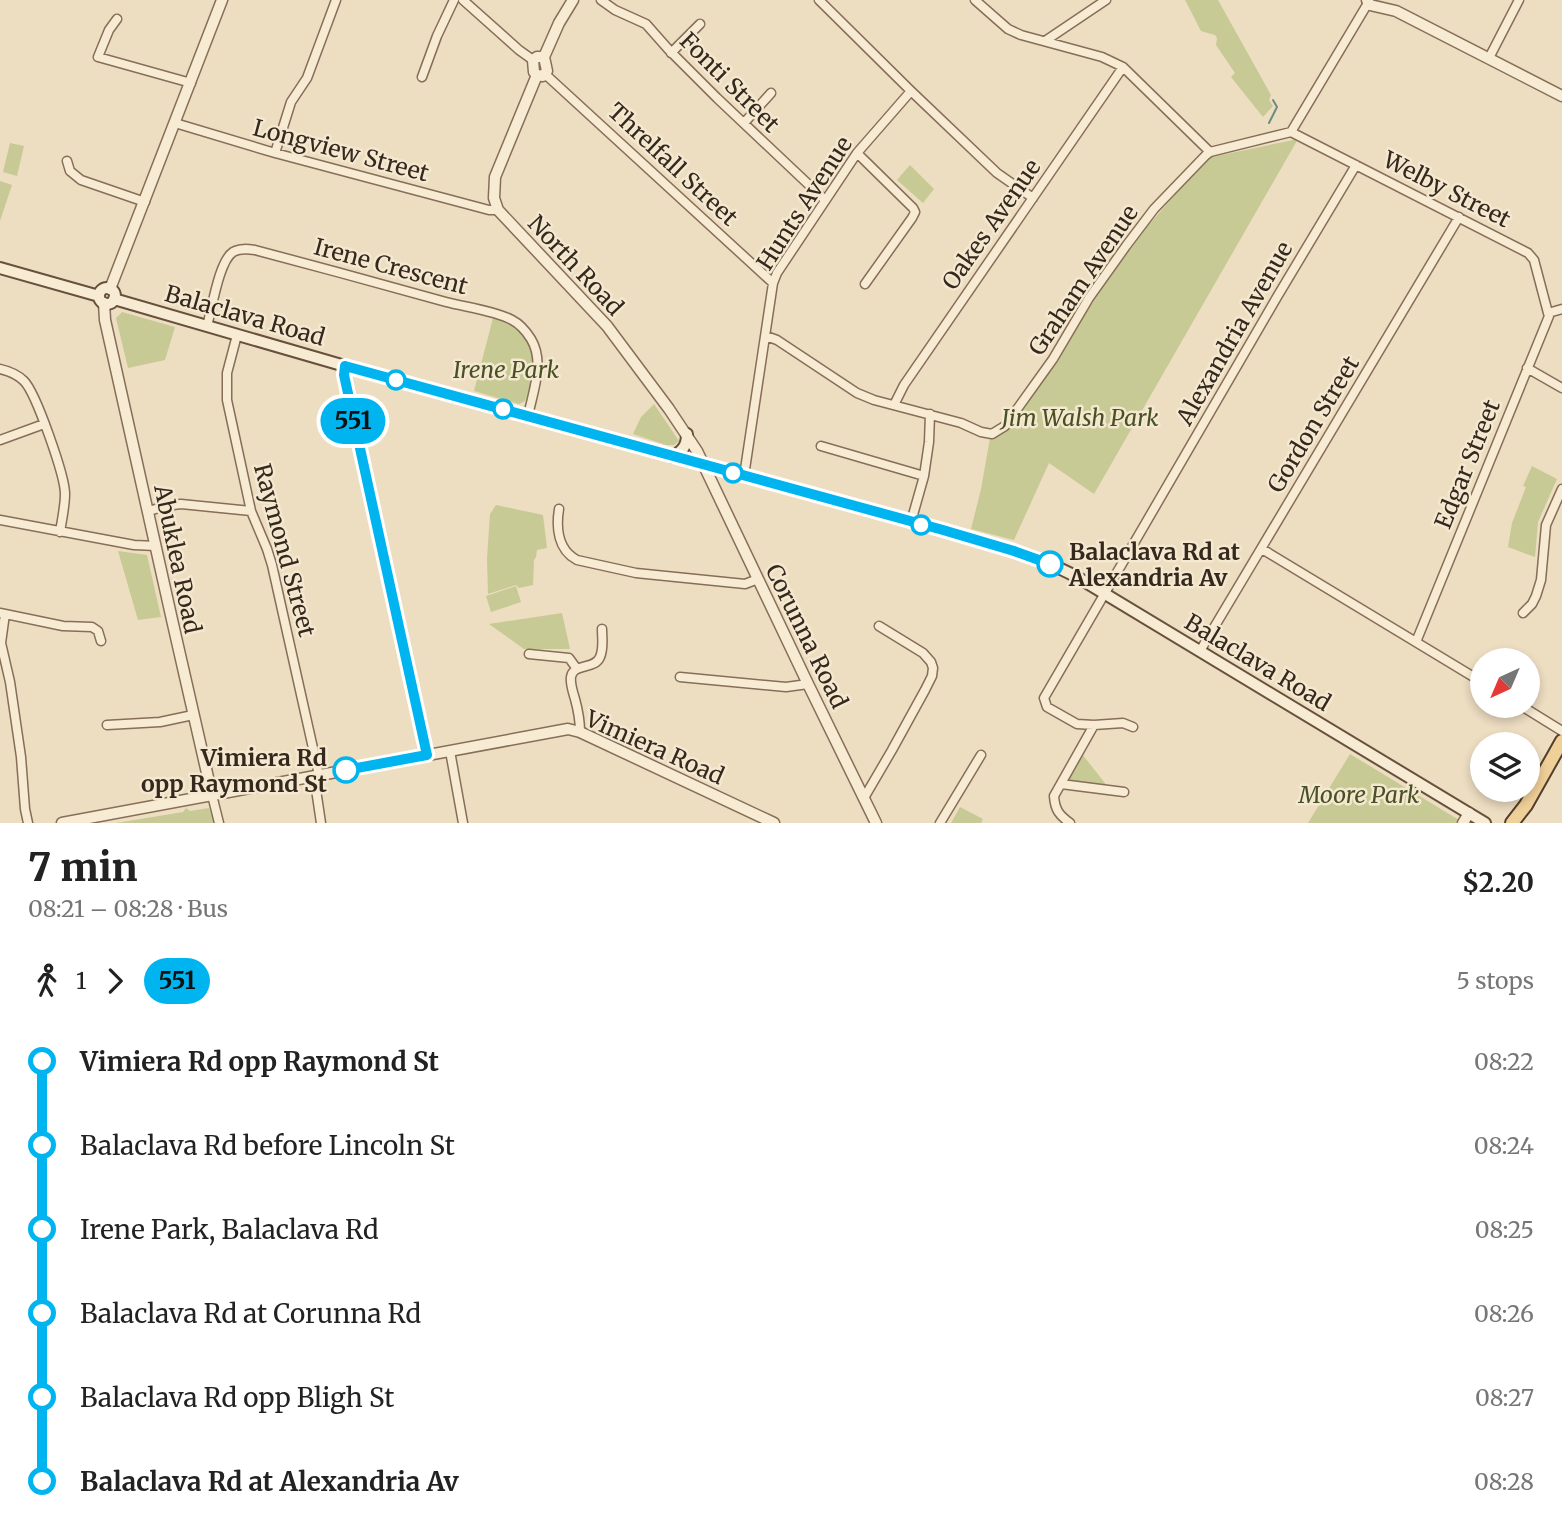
<!DOCTYPE html>
<meta charset="utf-8">
<style>
body{margin:0;font-family:Merriweather,serif;background:#f6f6f6;color:#222;height:100vh;display:flex;flex-direction:column;font-size:26px;white-space:nowrap}
*{box-sizing:border-box;margin:0}
p{font-size:23px;color:#767676}
.icon{flex:none;width:38px;height:38px;fill:none;stroke:currentColor;stroke-width:2;stroke-linecap:round;stroke-linejoin:round}
.map{position:relative;height:823px;overflow:hidden}
.panel{display:flex;flex-direction:column;background:#fff;flex:1}
.panel>*{flex:none}
.badge{padding:0 14px;border-radius:23px;font-size:24px;line-height:46px}
.needle{width:46px;rotate:224deg}
.fabs{position:absolute;left:1470px;top:648px;display:grid;gap:14px}
.fabs a{display:grid;place-items:center;width:70px;height:70px;border-radius:50%;background:#fff;box-shadow:0 4px 10px #0003;font-size:35px}
.map>.badge{position:absolute;translate:-50% -50%;box-shadow:0 0 0 4px #fff}
.legs{display:flex;align-items:center;gap:10px;height:77px;padding:0 28px;font-size:23px}
.legs p{margin-inline-start:auto}
.summary{display:flex;align-items:center;justify-content:space-between;height:119px;padding:0 28px}
h1{font-size:38px;font-weight:800;line-height:52px}
ul{padding:0 28px;list-style:none}
li{display:flex;align-items:center;gap:24px;height:84px;font-size:26px}
li i{display:grid;place-items:center;width:10px;height:100%;margin:0 9px;background:currentColor}
li i::after{content:'';width:18px;height:18px;margin:-9px;border:5px solid;border-radius:50%;background:#fff}
li p{margin-inline-start:auto}
li:first-child i{background:linear-gradient(#0000 50%,currentColor 0)}
li:last-child i{background:linear-gradient(currentColor 50%,#0000 0)}
.map>svg:first-child{display:block}
.green{fill:#c7ca95}
.lines{fill:none;stroke-linecap:round;stroke-linejoin:round}
.stream{stroke:#6b8d83;stroke-width:2}
.minor-casing{stroke:#866e59;stroke-width:11}
.tertiary-casing{stroke:#866e59;stroke-width:13}
.secondary-casing{stroke:#67503c;stroke-width:14}
.primary-casing{stroke:#533d2d;stroke-width:16}
.minor{stroke:#f8ebd4;stroke-width:8}
.tertiary{stroke:#f8ebd4;stroke-width:10}
.secondary{stroke:#f8ebd4;stroke-width:10}
.primary{stroke:#f0d099;stroke-width:12}
.line-1-casing{stroke:#fff;stroke-width:16}
.line-1{stroke:#00b5ef;stroke-width:10}
.stop-1-dot{fill:#fff;stroke:#00b5ef;stroke-width:3.5}
.labels{text-anchor:middle;dominant-baseline:central;stroke-width:5;stroke-linejoin:round;paint-order:stroke}
.street-label{font-size:23px;fill:#35281d;stroke:#f4e8d0}
.park-label{font-size:23px;font-style:italic;fill:#485124;stroke:#f4e8d0}
.stop-label{font-size:23px;font-weight:bold;fill:#35281d;stroke:#f4e8d0;text-anchor:start}
</style>
<div class="map">
<svg width="1562" height="823" viewBox="0 0 1562 823">
<rect width="100%" height="100%" fill="#edddc1"/>
<!-- green -->
<path class="green" d="M1185,0h33l53,95 -2,5 4,6 -10,11 -32,-40 4,-4 -19,-28 1,-7 -2,-3 -14,-4z
M1298,139l-204,355 -45,-31 -35,77 -43,-11 10,-40 9,-51 16,-8 51,-67 30,-52 32,-46 28,-38 60,-69z
M10,143l14,3 -7,30 -14,-4z
M910,165l24,24 -11,14 -26,-23z
M0,181l12,4 -12,36z
M122,312l53,15 -10,33 -37,8 -12,-50z
M493,318c28,8 44,25 40,56 -1,9 -5,18 -8,27l-6,3 -45,-13z
M654,404l25,37 -5,4h-8l-33,-11 8,-17z
M1532,466l25,13 -19,43 -3,35 -27,-10 4,-24 14,-36 -3,-1z
M496,505l47,10 4,33 -10,2 -1,7 -2,3 -1,25 -14,3 -3,-3 -28,9 -1,-35 3,-45z
M118,551l29,4 14,62 -23,3z
M516,586l5,16 -30,10 -5,-16z
M562,613l8,36h-46l-35,-25z
M1082,754l26,33 -41,-5z
M1350,754l109,66 -3,3h-148z
M960,807l23,12 -2,4h-30z
M186,808l4,3 19,-3 5,15h-98l67,-11z"/>
<g class="lines">
<!-- stream -->
<path class="stream" d="M1269,123l8,-16 -4,-7"/>
<defs>
<path id="minor" d="M463,0l56,50 14,10
M601,0l14,10 31,14 23,26 48,48 108,102
M819,0l92,91 86,82 36,25
M975,0l33,29 13,6 81,22 21,10 87,85
M117,19l-8,11 -11,27 93,26
M1045,41l61,-41
M671,53l29,-29
M1489,58l30,-58
M545,74l228,209
M422,77l15,-41 17,-36
M175,123l100,30 214,57h9
M744,123l27,-30
M1291,132l237,121 6,7 14,53 1,3 -133,326
M1291,132l77,-129
M275,153l16,-51 16,-24 29,-78
M857,153l56,55 2,4 -3,6 -47,66
M67,161l3,10 11,9 64,22
M1548,313l14,-4
M207,326c5,-17 12,-65 26,-74 7,-4 15,-3 22,-2 64,17 127,34 191,52 19,5 50,9 66,18 8,4 14,11 19,19 14,23 2,52 -3,77
M237,335l-10,38v27l24,111 16,38 5,16 47,210
M766,336l11,4 80,53 17,7 87,23 20,9 11,2 13,-8 48,-67 36,-61 37,-52 28,-37 52,-54 4,-3 81,-20
M345,366l-2,9 84,380
M1527,368l35,20
M0,369c9,2 17,5 24,12 12,12 41,95 41,113 0,12 -3,25 -5,38
M894,405l10,-20 219,-318
M0,440l44,-16
M821,446l103,30
M744,476l29,-193 4,-10 80,-120 54,-62
M559,509c-3,19 -1,41 18,51l59,13 109,11 13,-5
M149,511l16,-5 16,-2 70,7
M0,520l134,25 22,1
M911,522l13,-46 5,-34 1,-28
M1262,549l220,133
M0,613l63,13 29,1 6,4 3,10
M1523,613l9,-9 4,-8 5,-16 5,-55 16,-36
M5,614l-4,29 9,39 11,75 4,52 3,14
M1200,651l259,-434
M529,654l40,4 8,11
M680,677l106,10 22,-3
M1520,705l42,26
M107,725l53,-3 33,-7
M1133,727l-10,-4 -29,2 -17,-1 -30,-17 -3,-9 233,-401 79,-132
M580,732c0,-12 -2,-22 -5,-33 -2,-7 -5,-15 -4,-22 2,-14 24,-7 29,-20 4,-9 2,-19 2,-28
M450,751l13,72
M314,776l7,47
M1061,784l63,8
M212,795l7,28
M864,798l28,-48 33,-60 7,-14 1,-8 -2,-6 -8,-9 -44,-27
M940,823l41,-68
M1070,823c-11,-8 -15,-13 -16,-27l40,-71"/>
<path id="tertiary" d="M1367,0l3,5 26,6 166,85
M544,57l15,-34 14,-23
M537,75l-42,102 -1,21 4,12 109,116 62,83 28,42 111,233 68,139
M537,75l-3,-3 -1,-12 4,-3h7
M537,75l6,1 4,-5 -3,-14
M110,289l112,-289
M104,303l1,17c36,158 70,317 107,475
M62,823l506,-94 12,3 194,91
M1463,823l6,-10"/>
<path id="secondary" d="M0,268l99,28
M99 296a8 8 0 1 1 16 0a8 8 0 1 1-16 0Z
M114,299l231,67 598,164c48,14 96,25 139,50l403,243
M673,457c10,-7 14,-11 14,-23"/>
<path id="primary" d="M1512,823l14,-18 36,-64"/>
</defs>
<!-- minor casing -->
<use href="#minor" class="minor-casing"/>
<!-- tertiary casing -->
<use href="#tertiary" class="tertiary-casing"/>
<!-- secondary casing -->
<use href="#secondary" class="secondary-casing"/>
<!-- primary casing -->
<use href="#primary" class="primary-casing"/>
<!-- minor -->
<use href="#minor" class="minor"/>
<!-- tertiary -->
<use href="#tertiary" class="tertiary"/>
<!-- secondary -->
<use href="#secondary" class="secondary"/>
<!-- primary -->
<use href="#primary" class="primary"/>
</g>
<g class="lines">
<defs>
<path id="line-1" d="M346,770l81,-15 -83,-380 1,-9 598,164 71,21 36,13"/>
</defs>
<!-- line-1 casing -->
<use href="#line-1" class="line-1-casing"/>
<!-- line-1 -->
<use href="#line-1" class="line-1"/>
</g>
<!-- markers -->
<g class="stop-1-dot">
<circle cx="396" cy="380" r="9"/>
<circle cx="503" cy="409" r="9"/>
<circle cx="733" cy="473" r="9"/>
<circle cx="921" cy="525" r="9"/>
<circle cx="1050" cy="564" r="12"/>
<circle cx="346" cy="770" r="12"/>
</g>
<g class="labels">
<!-- street labels -->
<g class="street-label">
<text transform="translate(730 82) rotate(45)">Fonti Street</text>
<text transform="translate(341 150) rotate(15)">Longview Street</text>
<text transform="translate(673 164) rotate(43)">Threlfall Street</text>
<text transform="translate(1447 189) rotate(27)">Welby Street</text>
<text transform="translate(804 203) rotate(-57)">Hunts Avenue</text>
<text transform="translate(991 224) rotate(-55)">Oakes Avenue</text>
<text transform="translate(576 265) rotate(47)">North Road</text>
<text transform="translate(391 266) rotate(15)">Irene Crescent</text>
<text transform="translate(1083 280) rotate(-56)">Graham Avenue</text>
<text transform="translate(245 315) rotate(16)">Balaclava Road</text>
<text transform="translate(1234 333) rotate(-60)">Alexandria Avenue</text>
<text transform="translate(1313 424) rotate(-59)">Gordon Street</text>
<text transform="translate(1467 464) rotate(-68)">Edgar Street</text>
<text transform="translate(285 550) rotate(75)">Raymond Street</text>
<text transform="translate(178 559) rotate(78)">Abuklea Road</text>
<text transform="translate(807 636) rotate(64)">Corunna Road</text>
<text transform="translate(1258 662) rotate(31)">Balaclava Road</text>
<text transform="translate(655 747) rotate(24)">Vimiera Road</text>
</g>
<!-- park labels -->
<g class="park-label">
<text x="506" y="369">Irene Park</text>
<text x="1080" y="417">Jim Walsh Park</text>
<text x="1359" y="794">Moore Park</text>
</g>
<!-- stop labels -->
<g class="stop-label">
<text x="1069" y="551">Balaclava Rd at<tspan x="1069" dy="26">Alexandria Av</tspan></text>
<text x="327" y="757" text-anchor="end">Vimiera Rd<tspan x="327" dy="26">opp Raymond St</tspan></text>
</g>
</g>
</svg>
<div class="fabs">
<a><svg class="needle" viewBox="-14 -14 28 28"><path d="M0-13l5 13h-10z" fill="#e53935"/><path d="M0 13l5-13h-10z" fill="#767676"/></svg></a>
<a><svg class="icon" aria-label="layers" viewBox="0 0 24 24"><path d="M12 4l9 5-9 5-9-5zM3 14l9 5 9-5"/></svg></a>
</div>
<b class="badge" style="left:353px;top:421px;background:#00b5ef;color:#111">551</b>
</div>
<section class="panel">
<div class="summary"><div><h1>7 min</h1><p>08:21 – 08:28 · Bus</p></div><b>$2.20</b></div>
<div class="legs"><svg class="icon" aria-label="walk" viewBox="0 0 24 24"><circle cx="13" cy="4" r="2"/><path d="M13 8l-2 6 4 7M11 14l-3 7M7 12l3-4h3l4 4"/></svg>1<svg class="icon" aria-label="forward" viewBox="0 0 24 24"><path d="M9 5l7 7-7 7"/></svg><b class="badge" style="background:#00b5ef;color:#111">551</b><p>5 stops</p></div>
<ul>
<li><i style="color:#00b5ef"></i><b>Vimiera Rd opp Raymond St</b><p>08:22</p></li>
<li><i style="color:#00b5ef"></i><span>Balaclava Rd before Lincoln St</span><p>08:24</p></li>
<li><i style="color:#00b5ef"></i><span>Irene Park, Balaclava Rd</span><p>08:25</p></li>
<li><i style="color:#00b5ef"></i><span>Balaclava Rd at Corunna Rd</span><p>08:26</p></li>
<li><i style="color:#00b5ef"></i><span>Balaclava Rd opp Bligh St</span><p>08:27</p></li>
<li><i style="color:#00b5ef"></i><b>Balaclava Rd at Alexandria Av</b><p>08:28</p></li>
</ul>
</section>
